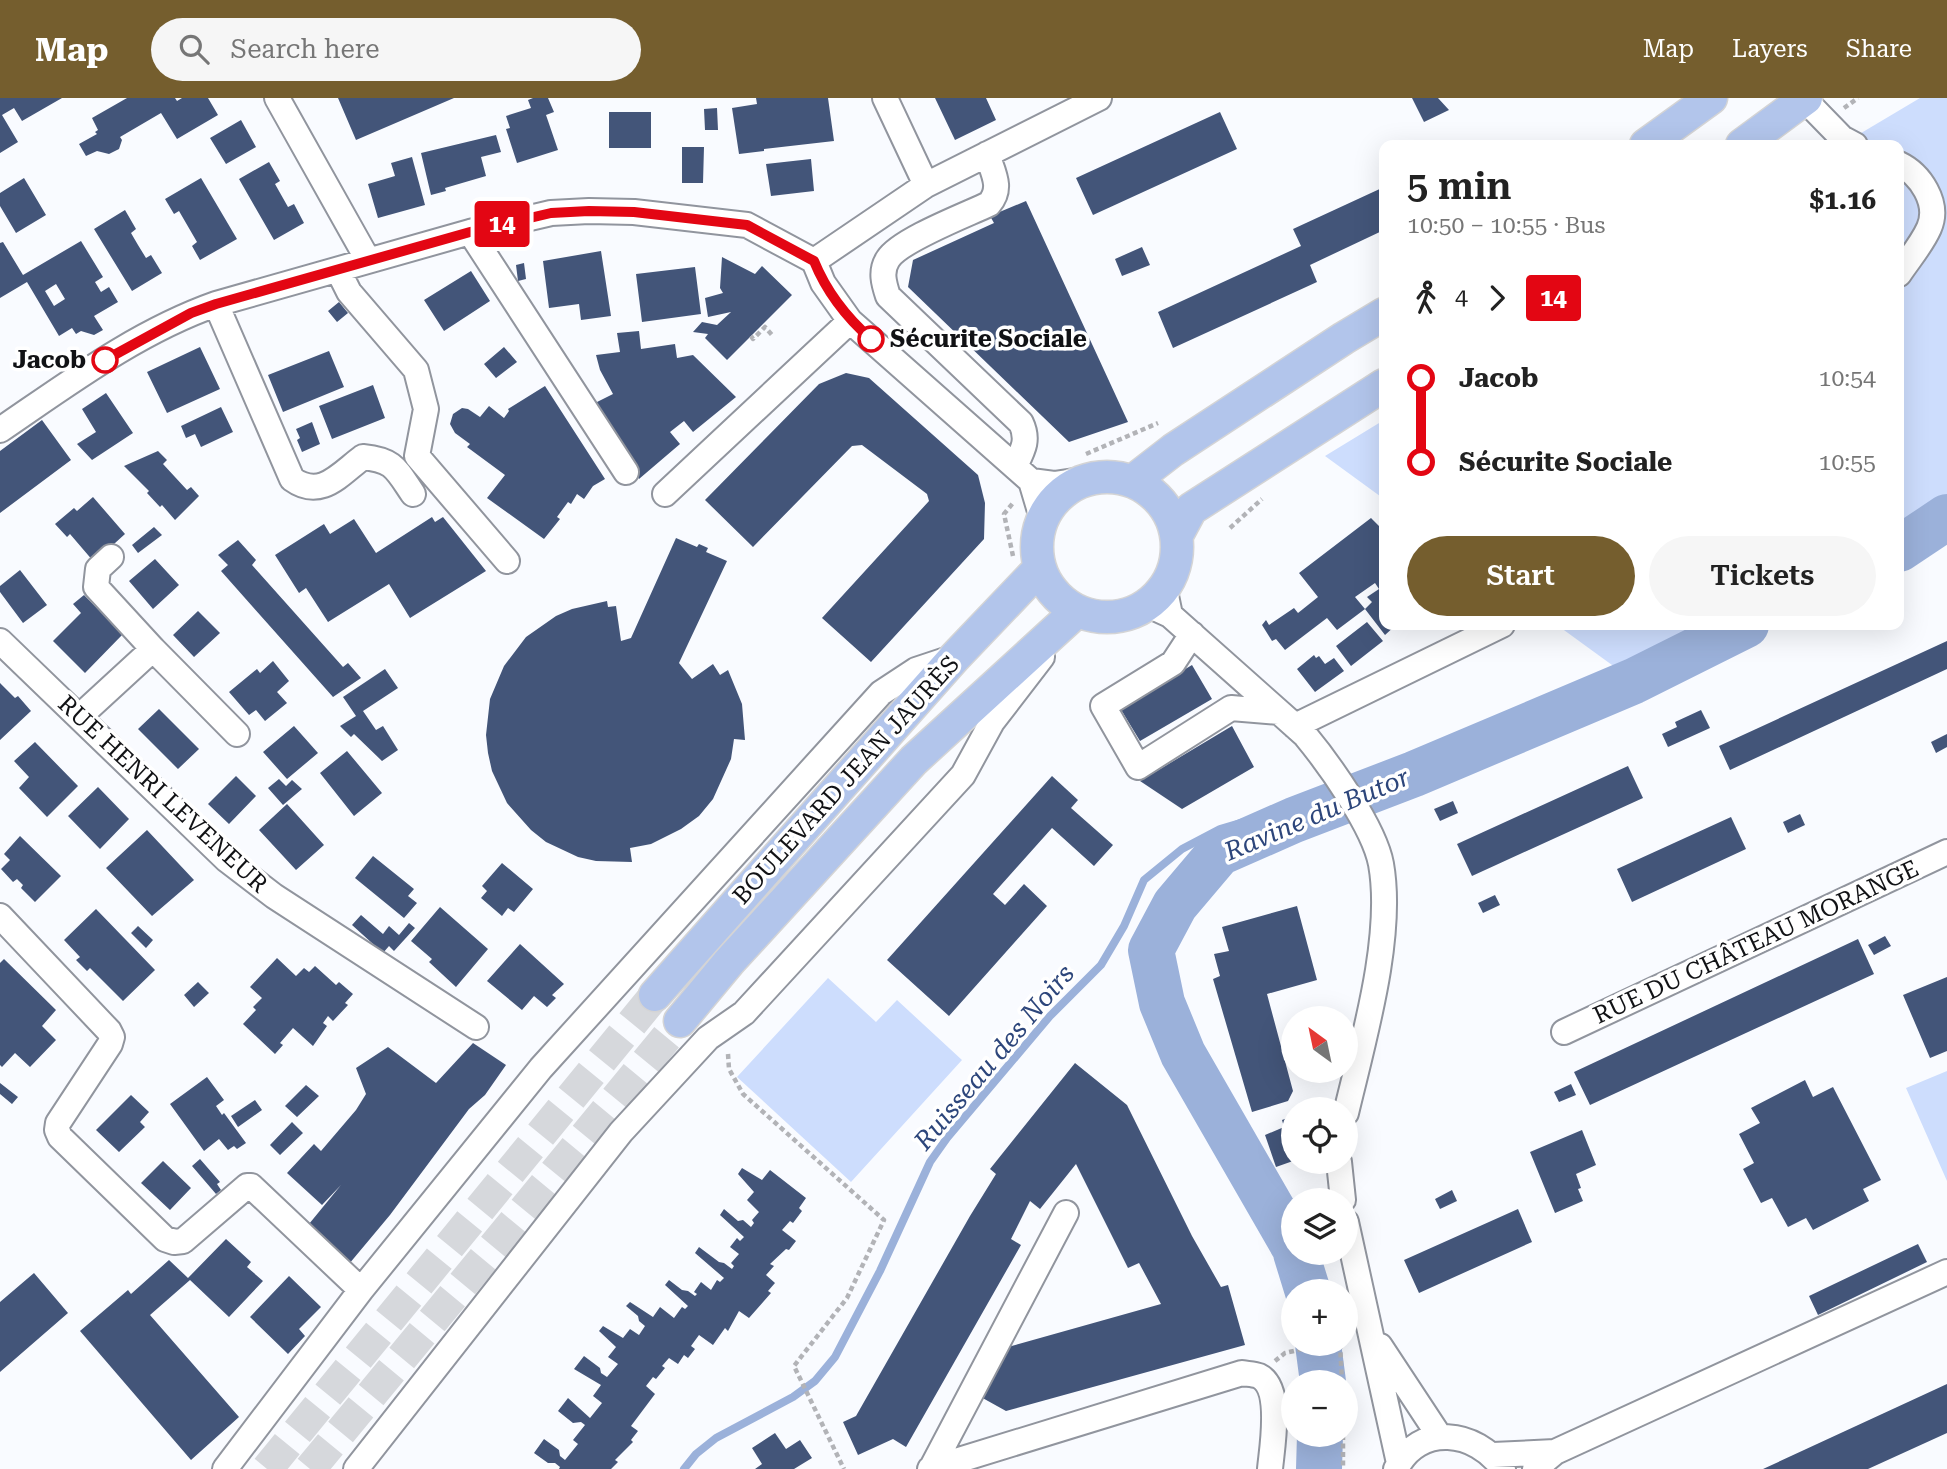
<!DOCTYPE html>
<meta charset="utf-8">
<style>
body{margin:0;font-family:"Roboto Serif",serif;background:#f6f6f6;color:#222;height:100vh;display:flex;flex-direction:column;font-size:26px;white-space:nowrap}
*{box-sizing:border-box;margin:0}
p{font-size:23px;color:#767676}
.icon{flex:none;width:38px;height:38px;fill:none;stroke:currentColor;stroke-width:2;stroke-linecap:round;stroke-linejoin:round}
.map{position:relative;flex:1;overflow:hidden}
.panel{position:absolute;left:1379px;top:42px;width:525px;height:490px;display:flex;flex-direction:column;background:#fff;border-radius:14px;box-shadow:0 7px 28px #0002}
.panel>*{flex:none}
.badge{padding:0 14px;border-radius:5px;font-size:24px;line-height:46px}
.needle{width:46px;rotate:327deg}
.tools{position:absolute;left:1281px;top:908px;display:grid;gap:14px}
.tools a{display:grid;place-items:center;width:77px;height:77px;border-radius:50%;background:#fff;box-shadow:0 7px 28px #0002;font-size:35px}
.map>.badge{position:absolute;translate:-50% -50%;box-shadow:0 0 0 4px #fff}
.legs{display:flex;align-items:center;gap:10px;height:77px;padding:0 28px;font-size:23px}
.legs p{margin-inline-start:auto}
.overview{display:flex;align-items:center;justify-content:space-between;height:119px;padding:0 28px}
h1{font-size:38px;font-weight:600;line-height:52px}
.button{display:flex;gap:14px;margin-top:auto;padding:14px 28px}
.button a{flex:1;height:80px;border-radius:42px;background:#755e2e;color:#fff;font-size:28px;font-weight:600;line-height:80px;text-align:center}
.button a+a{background:#f6f6f6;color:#222}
ul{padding:0 28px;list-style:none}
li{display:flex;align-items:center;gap:24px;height:84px;font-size:26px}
li i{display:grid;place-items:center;width:10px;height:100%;margin:0 9px;background:currentColor}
li i::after{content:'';width:18px;height:18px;margin:-9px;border:5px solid;border-radius:50%;background:#fff}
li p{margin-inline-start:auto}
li:first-child i{background:linear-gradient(#0000 50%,currentColor 0)}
li:last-child i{background:linear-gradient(currentColor 50%,#0000 0)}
header{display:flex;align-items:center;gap:42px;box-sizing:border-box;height:98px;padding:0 35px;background:#755e2e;color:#fff}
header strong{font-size:33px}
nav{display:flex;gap:38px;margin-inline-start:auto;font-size:24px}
.search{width:490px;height:63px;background:#f6f6f6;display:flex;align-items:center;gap:18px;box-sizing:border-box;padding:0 24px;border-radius:38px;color:#767676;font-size:26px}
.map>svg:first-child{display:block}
.green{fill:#cdddfd}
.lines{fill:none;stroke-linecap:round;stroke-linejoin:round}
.stream{stroke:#9bb1da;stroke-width:8}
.river{stroke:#9bb1da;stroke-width:46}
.building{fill:#435579;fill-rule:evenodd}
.major-tunnel{stroke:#d6d8dc;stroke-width:32;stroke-dasharray:32 16;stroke-linecap:butt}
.minor-casing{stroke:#91959e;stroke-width:28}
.major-casing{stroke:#d4d4d5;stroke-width:35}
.path{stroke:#b2b3b7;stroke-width:4.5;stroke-dasharray:5 3.5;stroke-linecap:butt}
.minor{stroke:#fff;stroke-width:24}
.major{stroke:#b2c5eb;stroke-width:32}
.line-1-casing{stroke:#fff;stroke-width:16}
.line-1{stroke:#e30613;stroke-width:10}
.stop-1-dot{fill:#fff;stroke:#e30613;stroke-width:3.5}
.labels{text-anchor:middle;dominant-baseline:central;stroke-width:7;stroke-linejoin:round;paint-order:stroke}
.stop-label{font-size:24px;font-weight:bold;fill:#111215;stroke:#fff;text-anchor:start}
.street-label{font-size:24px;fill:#111215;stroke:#fff}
.water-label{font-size:26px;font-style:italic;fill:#2d467b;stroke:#fff}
</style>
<header>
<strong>Map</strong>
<div class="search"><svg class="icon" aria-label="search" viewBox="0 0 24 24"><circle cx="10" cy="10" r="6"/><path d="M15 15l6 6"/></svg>Search here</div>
<nav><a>Map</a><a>Layers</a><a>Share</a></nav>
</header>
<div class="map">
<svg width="1947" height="1371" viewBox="0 0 1947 1371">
<rect width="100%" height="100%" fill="#f9fbff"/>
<!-- green -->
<path class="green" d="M1920,0h27v419l-48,32v-404h-58z
M1384,322v79l-59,-43z
M1557,527h189l-112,56z
M828,880l48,44 21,-22 65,60 -111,122 -114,-105z
M1947,973v110l-41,-93z"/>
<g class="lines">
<!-- stream -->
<path class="stream" d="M684,1371l12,-15 20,-16 77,-41 22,-16 20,-24 45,-86 50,-109 17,-24 103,-122 51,-51 23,-39 20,-46 38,-31 38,-20 27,-8 47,-1"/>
<!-- river -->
<path class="river" d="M1899,451l48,-32
M1293,1147l-110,-191 -21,-51 -11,-53 24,-45 44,-52 75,-33 120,-46 220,-93 112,-56
M1296,1155l12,39
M1318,1246l5,38
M1319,1371l1,-34"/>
</g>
<!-- building -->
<path class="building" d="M0,0h62l-40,23 -8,-13 -12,7 16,27 -18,11z
M127,0h48l2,3 5,-3h26l10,17 -41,24 -16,-26 -41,24 2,3 -3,9 -10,5 -12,-3 -11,5 -7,-12 18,-10 -2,-2 3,-2 -6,-12z
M338,0h116l-98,42z
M533,0h15l6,14 -8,3 12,35 -41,13 -11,-34 4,-1 -4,-12 25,-8 -3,-8z
M756,0h72l6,43 -70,8v2l-25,3 -7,-46 25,-4z
M935,0h51l10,22 -41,20z
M1412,0h26l11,12 -25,12z
M717,10l1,22h-13l-1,-21z
M609,14h42v36h-42z
M1220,14l17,37 -144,66 -17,-37z
M241,22l15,27 -30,17 -16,-26z
M496,37l5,17 -20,5 5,19 -41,12 1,3 -15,4 -10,-42z
M682,49h22l-1,36h-21z
M412,59l13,48 -47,13 -10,-34 27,-8 -4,-13z
M811,61l3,32 -43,5 -5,-32z
M269,64l11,19 -5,3 13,23 6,-3 10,19 -30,17 -35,-61z
M24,80l22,37 -30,18 -16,-27v-13z
M201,80l36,61 -37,21 -8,-14 5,-4 -18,-31 -5,3 -9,-15z
M1384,89v43l-74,35 7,17 -144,66 -15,-36 143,-66 -8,-17z
M1026,103l102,221 -59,20 -161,-155 5,-27 81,-37 -4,-7z
M125,112l11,19 -5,4 7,12 8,13 5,-3 11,18 -30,18 -38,-62z
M81,143l22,36 -8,5 6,10 8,-5 9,15 -24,14 9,14 -9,5 -13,-4 -5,3 -4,-6 -13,8 -32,-54 -27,16v-55l3,-1 20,33zM56,186l9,15 -11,7 -9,-15z
M1142,149l8,18 -28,11 -7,-17z
M601,153l10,65 -30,4 -2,-16 -30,4 -6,-47z
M722,159l33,17 7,-8 30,29 -65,65 -22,-22 3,-4 -15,-2 9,-10 15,3 14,-13 -23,5 -3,-19 18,-5 -3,-5z
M524,165l2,16 -8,2 -2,-16z
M695,169l6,47 -59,8 -6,-48z
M471,173l19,30 -46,30 -20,-31z
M339,204l9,11 -11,9 -9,-11z
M639,233l2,18 34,-5 2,14 16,-3 43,42 -43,35 -9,-11 -14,11 10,12 -41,35 -48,-74 22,-11 -13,-24 -4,-15 24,-3 -3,-19z
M200,249l20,42 -53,24 -20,-41z
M504,249l13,15 -21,16 -12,-14z
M329,253l15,36 -61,25 -15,-37z
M846,275l23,5 109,97 7,28 -1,36 -113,123 -49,-44 107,-117 -2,-7 -65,-49 -10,1 -99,101 -48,-47 114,-116z
M373,287l12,33 -53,21 -13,-33z
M545,288l60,93 -12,7 -9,13 -7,-5 -6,10 -3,-2 -11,15 3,2 -16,20 -57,-41 18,-23 -38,-28 3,-3 -15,-11 -5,-9 3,-10 9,-6 6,1 12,8 9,-11 15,12 5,-7 -1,-2z
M106,295l27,40 -41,27 -15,-16 19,-12 -14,-23z
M221,309l12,25 -32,15 -6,-13 -9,4 -5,-12z
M42,322l29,40 -71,53v-62z
M312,324l8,22 -18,8 -5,-12 3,-2 -4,-9z
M158,353l9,9 -4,4 24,26 4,-3 8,9 -24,24 -13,-15 -2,2 -13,-14 2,-2 -25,-25z
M93,399l32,37 -31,28 -24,-28 -3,3 -12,-13 19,-16 3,3z
M432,419l3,5 8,-5 43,54 -76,47 -21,-34 -61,38 -22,-34 -7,5 -24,-38 49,-31 6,10 24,-15 22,34z
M1371,420l13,13v94h21l-6,4 -3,-4 -11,10 -20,-26 -28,21 -10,-12 -42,32 -9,-11 -4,2 -10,-16 4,-5 3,5 25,-17 4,5 20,-16 -19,-24zM1375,485l4,6 -12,8 5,5 -7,7 -10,-12z
M154,429l8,8 -24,18 -6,-8z
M676,440l21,9 2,-3 9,4 -2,4 21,9 -48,102 13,16 21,-15 7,11 8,-5 14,34 3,36 -11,-1 -3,20 -18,40 -14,17 -18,13 -30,15 -21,4 2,14 -36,-1 -18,-4 -32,-15 -15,-12 -24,-27 -15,-32 -4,-18 -2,-18 4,-36 14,-33 22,-29 30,-21 16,-7 35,-8 1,6 8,-1 5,35 10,-3z
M238,442l18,20 -4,5 91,102 5,-4 13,15 -28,19 -112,-126 7,-6 -10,-10z
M155,461l24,26 -26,24 -24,-28z
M20,472l27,35 -24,18 -23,-31v-6z
M84,497l39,39 -38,39 -32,-32 28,-28 -8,-9z
M198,513l22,22 -26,24 -21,-22z
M1367,524l16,19 -32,25 -15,-20z
M1947,543v28l-217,101 -11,-24z
M1314,557l2,3 3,-2 6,8 9,-6 10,13 -29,21 -18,-23z
M273,563l16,20 -12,11 10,11 -22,18 -9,-11 -7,5 -20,-23 28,-23 3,4z
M1192,567l20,34 -72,42 -20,-33z
M385,571l13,19 -35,23 13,19 7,-4 15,24 -16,11 -28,-27 -3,3 -11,-11 16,-10 -13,-19z
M0,585l15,15 3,-2 13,15 -31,29z
M159,611l40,40 -21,20 -40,-40z
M1701,612l9,18 -42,19 -6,-13 15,-7 -2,-5z
M294,628l24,27 -31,26 -24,-27z
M1232,628l22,41 -72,42 -42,-28z
M1947,636v13l-11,6 -5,-11z
M35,644l43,44 -31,31 -28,-29 10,-11 -15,-16z
M347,653l35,42 -28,23 -34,-43z
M1628,668l15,32 -171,78 -15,-32z
M236,678l20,20 -27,28 -21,-20z
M1052,678l26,24 -7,8 42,37 -19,21 -42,-38 -59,66 12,11 19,-21 23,22 -98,110 -62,-56z
M279,681l7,7 6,-6 10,9 -19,16 -15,-17z
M98,689l31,32 -29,30 -32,-33z
M1453,703l5,12 -18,8 -6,-12z
M287,706l37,41 -28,25 -37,-40z
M1800,716l5,11 -17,8 -5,-11z
M1731,719l15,32 -114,53 -15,-33z
M147,732l47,50 -42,36 -46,-48z
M20,738l41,40 -26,26 -14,-14 2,-3 -6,-6 -4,3 -12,-13 9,-9 -6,-6z
M373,758l41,33 -6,7 9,7 -13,15 -49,-40z
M502,765l31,26 -19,23 -6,-4 -6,8 -21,-18 6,-7 -5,-5z
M1495,797l5,10 -17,8 -5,-10z
M1297,808l20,74 -50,14 26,97 -5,10 -36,11 -39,-133 7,-3 -6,-22 15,-3 -7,-24z
M440,809l48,42 -32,38 -27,-25 3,-3 -21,-18z
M96,811l59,61 -32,31 -33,-33 -3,3 -11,-11 4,-3 -16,-17z
M361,817l22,19 6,-8 10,9 10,-12 6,5 -21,23 -5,-5 -6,7 -31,-28z
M138,828l15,14 -7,8 -15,-15z
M1885,838l6,10 -17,9 -6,-10z
M1858,841l16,35 -284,131 -16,-33z
M520,846l44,40 -12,11 4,3 -9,9 -13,-11 -12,14 -35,-29z
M277,860l19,18 8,-8 5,4 6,-6 21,19 3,-3 14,12 -8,9 3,2 -15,16 -5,-5 -5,7 4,3 -14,20 -20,-18 -13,15 3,2 -8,9 -32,-30 13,-14 -3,-3 9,-9 -12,-11z
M4,861l52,51 -14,16 14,14 -26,27 -15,-14 -13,14 -2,-2v-102z
M1947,879v74l-17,7 -27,-63z
M198,884l11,11 -15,14 -10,-12z
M473,945l33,22 -21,30 -16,14 -79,106 -41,49 -40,-40 32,-39 -19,20 -35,-32 27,-29 7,7 35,-41 10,-16 -10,-26 32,-21 48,36z
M1075,965l52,42 65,131 29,51 7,-2 17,60 -239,66 -27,-15 29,-49 153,-43 -22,-41 -11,5 -52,-104 -36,45 -10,-8 -19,38 10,6 -115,202 -13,-8 -35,16 -15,-33 13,-6 114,-200 26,-42 -6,-5z
M207,979l17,23 -8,6 6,9 2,-2 22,30 -9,6 -3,-3 -6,4 -9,-11 -15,12 -34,-47z
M1805,982l8,17 20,-10 48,93 -18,9 6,12 -56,29 -7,-12 -18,9 -16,-29 -11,5 -18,-34 11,-6 -15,-29 21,-11 -9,-15z
M0,985l18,14 -6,7 -12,-10z
M1571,986l5,11 -17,7 -5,-10z
M306,987l13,11 -22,21 -12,-11z
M131,997l18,17 -9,10 5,5 -26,25 -23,-22z
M255,1002l7,10 -24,17 -7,-11z
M1293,1018v45l-17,6 -11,-32 19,-8 -2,-7z
M292,1024l11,11 -23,22 -10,-10z
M1582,1032l14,35 -20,9 5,14 -3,1 5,12 -28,12 -25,-61z
M200,1061l20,23 -3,2 4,6 -5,4 -24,-28z
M163,1063l28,27 -21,22 -29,-27z
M742,1070l20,12 8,-10 36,28 -7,10 3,3 -9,12 -3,-2 -8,9 14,11 -7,9 -3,-1 -16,15 4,2 -8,9 9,8 -7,8 3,2 -22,25 -10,-7 -11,20 -3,-3 -12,17 -14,-10 -8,11 4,3 -7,9 -4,-3 -6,9 -9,-6 -7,8 3,2 -9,11 -3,-2 -7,9 9,8 -24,32 7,5 -7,9 2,2 -18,18 3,2 -7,7h-52l1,-2 -5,-4h-7l-14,-10 10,-14 15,11 1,6 5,4 13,-16 -5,-4 12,-15 -4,-3 -8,1 -15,-12 10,-13 22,20 12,-15 -9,-7 8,-11 -27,-16 10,-13 16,12 1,5 6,4 11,-13 -10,-7 8,-10 -17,-16 4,-5 20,12 7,-9 9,6 6,-9 -6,-5 -1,-5 -12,-10 4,-4 23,15 7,-10 14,11 8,-11 3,2 3,-3 -23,-21 4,-5 13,10 6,1 7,5 2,-2 -3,-2 7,-10 10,8 6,-10 3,2 4,-4 -29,-25 4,-6 20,15 5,1 8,6 2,-3 -3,-3 8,-9 -9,-7 7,-9 3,3 4,-4 -24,-22 4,-6 14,12 5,-1 8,7 3,-4 -2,-3 7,-8 -12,-12 7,-8 -16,-18z
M1452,1092l5,11 -17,8 -5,-10z
M1518,1111l14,33 -113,51 -15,-33z
M226,1141l25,23 -4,5 16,14 -34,36 -39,-37 -40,35 89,102 -48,43 -111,-129 48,-41 3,4 38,-34 19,18z
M1918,1146l9,18 -109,53 -9,-19z
M34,1175l34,40 -68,59v-70z
M289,1178l32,31 -22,22 6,7 -17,18 -38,-37z
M1947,1286v49l-79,36h-105z
M775,1335l11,16 14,-9 12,18 -18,11h-39l7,-5 -10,-16z"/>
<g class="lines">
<!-- major-tunnel -->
<path class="major-tunnel" d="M267,1371l388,-474
M310,1371l370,-448"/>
<defs>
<path id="minor" d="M277,0l91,162
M885,0l41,87
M1804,1l38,39 13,7
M987,56c6,19 16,34 2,50 -23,11 -89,36 -101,55 -8,12 -4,25 0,37l133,127c8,17 2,27 -6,43
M1899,66c21,10 41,39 30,64 -7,16 -20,31 -30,46
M470,134l156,240
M814,163l9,22 27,38 181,160 11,37
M814,163l112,-76 173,-87
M338,172l11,22 67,78 10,39 -9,47 90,105
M216,206l76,175c29,21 48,-5 71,-22 31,3 33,12 50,37
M0,332c69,-47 137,-98 216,-126l254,-72 81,-19 38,-2 45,1 113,13 67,36
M1031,383l23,3 34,-5
M665,396l185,-173
M111,459l-13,12 -2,18 57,62 84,85
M1164,488l6,29
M1146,506l24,11 135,120c24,29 69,92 76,129 13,73 -18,177 -35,249
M1192,536l-19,29 -70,43 35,61 93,-59 48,4
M0,543l227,219 47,36 202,131
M79,619l74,-68
M1295,628l207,-101
M0,818l109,115 3,6 -2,7 -52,79 -1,7 3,7 105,102 9,3 9,-1 64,-55h4l110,104
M1564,934l383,-180
M1339,1064l4,38
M1346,1124l53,241
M1380,1248l60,91
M1493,1357l62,-3
M225,1371l136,-179 180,-222 340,-375 35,-23 39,-13
M356,1371l265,-337 87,-94 36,-25 219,-238 29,-53 50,-65
M930,1371l312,-96c5,1 12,1 17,3 24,12 13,71 11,93
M931,1371l135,-256
M1396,1371c23,-46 80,-39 107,0
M1535,1371l20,-17 392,-180"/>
<path id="major" d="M1646,47l65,-47
M1742,47l64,-47
M1037 449a70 70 0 1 1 140 0a70 70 0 1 1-140 0Z
M1133,383l40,-31 171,-112 40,-24
M1177,437l14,-26 193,-124
M655,897l300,-338 85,-89
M680,923l49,-59 185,-202 163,-149"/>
</defs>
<!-- minor casing -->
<use href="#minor" class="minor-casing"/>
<!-- major casing -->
<use href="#major" class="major-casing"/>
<!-- path -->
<path class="path" d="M1844,10l14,-10
M751,238l2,3 12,-12 8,9
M1086,356l72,-31
M1230,430l32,-29
M1013,458l-9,-42 9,-11
M728,956l1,15 14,25 141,126 -37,78 -53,68 50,103
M1340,1246l2,38
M1275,1263l10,-8 39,-9
M1343,1337v34"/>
<!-- minor -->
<use href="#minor" class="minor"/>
<!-- major -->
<use href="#major" class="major"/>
</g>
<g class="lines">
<defs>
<path id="line-1" d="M105,262l86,-47 25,-9 254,-72 81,-19 38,-2 45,1 113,13 67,36c13,32 32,56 57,78"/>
</defs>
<!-- line-1 casing -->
<use href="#line-1" class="line-1-casing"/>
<!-- line-1 -->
<use href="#line-1" class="line-1"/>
</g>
<!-- markers -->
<g class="stop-1-dot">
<circle cx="871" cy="241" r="12"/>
<circle cx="105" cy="262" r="12"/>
</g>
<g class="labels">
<!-- stop labels -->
<g class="stop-label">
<text x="890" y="241">Sécurite Sociale</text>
<text x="86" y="262" text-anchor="end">Jacob</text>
</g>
<!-- street labels -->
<g class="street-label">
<text transform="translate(846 682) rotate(-48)">BOULEVARD JEAN JAURÈS</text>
<text transform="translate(163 696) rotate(43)">RUE HENRI LEVENEUR</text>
<text transform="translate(1756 844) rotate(-25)">RUE DU CHÂTEAU MORANGE</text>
</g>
<!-- water labels -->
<g class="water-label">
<text transform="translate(1317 716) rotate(-23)">Ravine du Butor</text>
<text transform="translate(994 959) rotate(-50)">Ruisseau des Noirs</text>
</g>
</g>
</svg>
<div class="tools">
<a><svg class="needle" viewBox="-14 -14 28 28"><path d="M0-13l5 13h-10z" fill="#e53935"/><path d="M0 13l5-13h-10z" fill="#767676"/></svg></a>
<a><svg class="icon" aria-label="locate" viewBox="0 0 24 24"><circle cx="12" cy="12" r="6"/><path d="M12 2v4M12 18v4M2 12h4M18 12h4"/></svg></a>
<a><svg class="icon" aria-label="layers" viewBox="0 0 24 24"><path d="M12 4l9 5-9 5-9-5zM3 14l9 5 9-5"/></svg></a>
<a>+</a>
<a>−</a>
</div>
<b class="badge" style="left:502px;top:126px;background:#e30613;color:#fff">14</b>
<section class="panel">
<div class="overview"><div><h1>5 min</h1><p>10:50 – 10:55 · Bus</p></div><b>$1.16</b></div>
<div class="legs"><svg class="icon" aria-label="walk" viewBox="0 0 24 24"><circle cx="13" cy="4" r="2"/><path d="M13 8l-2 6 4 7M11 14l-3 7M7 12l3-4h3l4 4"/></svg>4<svg class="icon" aria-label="forward" viewBox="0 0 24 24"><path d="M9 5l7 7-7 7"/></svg><b class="badge" style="background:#e30613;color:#fff">14</b></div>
<ul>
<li><i style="color:#e30613"></i><b>Jacob</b><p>10:54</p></li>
<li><i style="color:#e30613"></i><b>Sécurite Sociale</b><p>10:55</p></li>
</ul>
<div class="button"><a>Start</a><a>Tickets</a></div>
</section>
</div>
